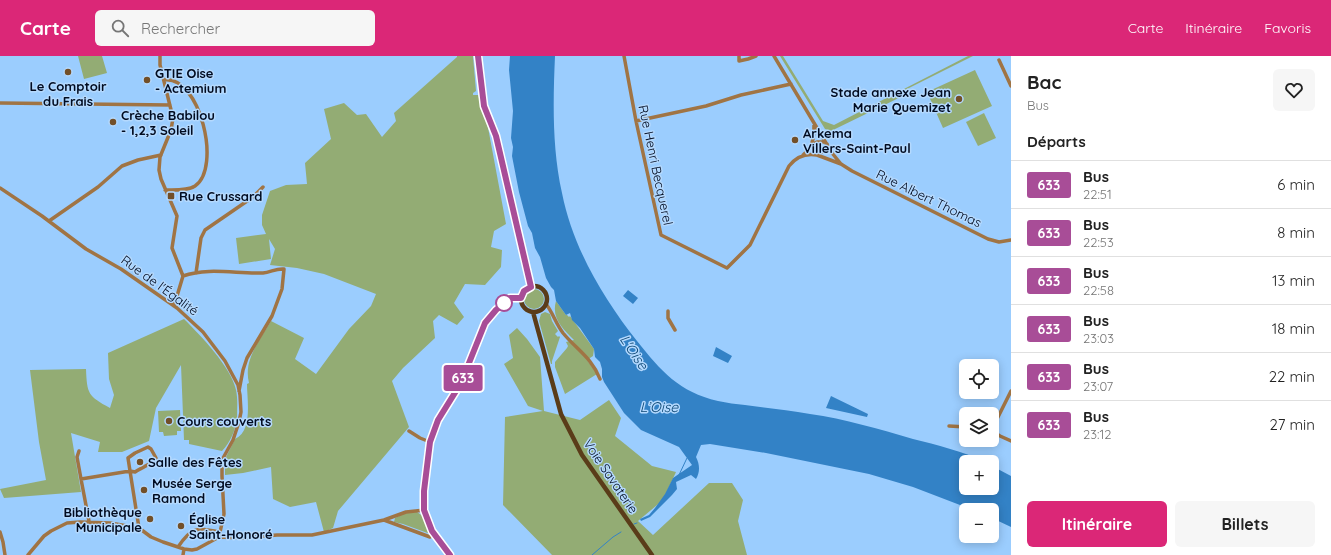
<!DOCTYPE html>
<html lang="fr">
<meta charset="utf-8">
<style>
body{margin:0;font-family:Quicksand,sans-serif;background:#f6f6f6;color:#222;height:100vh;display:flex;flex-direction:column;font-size:15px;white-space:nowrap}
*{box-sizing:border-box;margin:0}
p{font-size:13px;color:#767676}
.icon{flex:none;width:22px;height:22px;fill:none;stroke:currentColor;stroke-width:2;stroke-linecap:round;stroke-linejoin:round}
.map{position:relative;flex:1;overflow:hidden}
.panel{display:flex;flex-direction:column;background:#fff;width:320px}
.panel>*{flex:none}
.badge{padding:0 8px;border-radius:3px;font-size:14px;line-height:26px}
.tools{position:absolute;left:959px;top:303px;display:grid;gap:8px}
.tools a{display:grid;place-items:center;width:40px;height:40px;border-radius:6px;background:#fff;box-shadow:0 2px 10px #0003;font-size:20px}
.map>.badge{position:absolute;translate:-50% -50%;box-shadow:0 0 0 2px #fff}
h2{padding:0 16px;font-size:15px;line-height:36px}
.round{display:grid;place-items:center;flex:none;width:42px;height:42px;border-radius:6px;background:#f6f6f6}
.summary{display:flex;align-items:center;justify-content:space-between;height:68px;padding:0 16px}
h1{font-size:19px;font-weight:700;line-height:30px}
.button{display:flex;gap:8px;margin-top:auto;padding:8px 16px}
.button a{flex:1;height:46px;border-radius:6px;background:#db2777;color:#fff;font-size:16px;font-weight:700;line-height:46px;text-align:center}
.button a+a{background:#f6f6f6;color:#222}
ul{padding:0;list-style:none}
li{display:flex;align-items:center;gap:12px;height:48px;padding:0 16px;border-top:1px solid #e0e0e0}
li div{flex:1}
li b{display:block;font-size:15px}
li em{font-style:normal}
li .badge{min-width:44px;font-weight:700;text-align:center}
header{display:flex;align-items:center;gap:24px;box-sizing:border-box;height:56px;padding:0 20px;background:#db2777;color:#fff}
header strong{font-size:19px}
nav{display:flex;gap:22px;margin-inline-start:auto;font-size:14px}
.search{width:280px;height:36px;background:#f6f6f6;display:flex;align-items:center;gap:10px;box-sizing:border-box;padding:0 14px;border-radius:6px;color:#767676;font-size:15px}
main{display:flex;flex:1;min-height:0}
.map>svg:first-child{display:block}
.green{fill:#93ac74}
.water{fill:#3382c6}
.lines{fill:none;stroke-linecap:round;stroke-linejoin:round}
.stream{stroke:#3382c6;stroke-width:1}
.minor{stroke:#a07444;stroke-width:3.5}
.major{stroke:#5a3c19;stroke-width:4.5}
.line-casing{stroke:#fff;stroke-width:9}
.line{stroke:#a84d97;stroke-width:6}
.poi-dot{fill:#724f28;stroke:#b4d9fe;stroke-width:1.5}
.stop-dot{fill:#fff;stroke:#a84d97;stroke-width:2}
.labels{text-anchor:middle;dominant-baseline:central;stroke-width:3;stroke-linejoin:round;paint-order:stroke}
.poi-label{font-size:13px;font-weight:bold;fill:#000b20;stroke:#b4d9fe;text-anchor:start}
.street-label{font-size:13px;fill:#000b20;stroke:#b4d9fe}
.water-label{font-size:14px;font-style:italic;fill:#0b4673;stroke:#b4d9fe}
</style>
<header>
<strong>Carte</strong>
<div class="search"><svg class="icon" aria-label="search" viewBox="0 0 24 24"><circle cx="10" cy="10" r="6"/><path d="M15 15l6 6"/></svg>Rechercher</div>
<nav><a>Carte</a><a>Itinéraire</a><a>Favoris</a></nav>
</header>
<main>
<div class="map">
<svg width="1011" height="499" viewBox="0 0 1011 499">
<rect width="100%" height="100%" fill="#9bcdfe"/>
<!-- green -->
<path class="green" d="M78,0h24l5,17 -23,6z
M457,0h16l3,35 -3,2v2h5l9,27 19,102 -12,7 -3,16 11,3 -1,17 -16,18 -20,-1 -11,19 10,14 -7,8 -18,-10 -6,6 2,17 -32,30 -11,13 17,46 -71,84 -5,17 -9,4 -8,-30 -26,5 -17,-8 -2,-32 -28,6 -18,2v-16l10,-20c18,-8 12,-39 12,-55l2,-1c-6,-23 11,-43 22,-62l33,17 -9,21 21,15 33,-45 22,-23 5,-12 -52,-20 -27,-6 -27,-3 5,-16 -6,-10 2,20 -32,5 -3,-26 30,-4 -4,-9v-10l8,-24 16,-6 21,-1 -2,-21 26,-24 -7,-30 20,-6 13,12 9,-1 16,23 14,-16 -2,-8 63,-56z
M780,0h3l40,65 11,4 134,-69h5l-66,33 2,4 -78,38 -6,-2z
M975,14l17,36 -49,22 -16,-36z
M984,57l12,25 -18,8 -12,-24z
M524 243a10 10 0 1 1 20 0a10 10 0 1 1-20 0Z
M556,245l10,14h1l2,2 1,-1 24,33 -1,7 -6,4 10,14 -32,20 -10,-27v-5l12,-14 1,-2 -2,-4 8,-2c-11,-11 -23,-22 -18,-39z
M545,256l5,2 2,7 6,10 -3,3 3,3 1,-1 1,1 -8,24v3h-1l-12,-43 2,-7z
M184,263c17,17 47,48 52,71 2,9 1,19 1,28 -1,11 -7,25 -15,33l-33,-7v-4h-5l-3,-75 -25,43 -7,33 -27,11h-24l2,-10 -29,-9 10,59 -77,6 -4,-9 46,-9 -7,-38 -9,-72 56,-1c1,25 2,27 24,39l4,-13 -5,-16 -1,-26z
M517,272l10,11 13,18 4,54 36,9 29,-20 12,18 -6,18 37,30 24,6 -13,28 -25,21 15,14 56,-52h23l11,17 -5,21 9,34h-195l-49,-50 2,-88 38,-6 -15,-5 -24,-42 9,-6 -4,-23z
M180,354l1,21h-4v4l-13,1 -1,-4h-4l-1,-21z
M417,456l7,5 9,18 -30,-11 -9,-2 1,-4 10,-5z"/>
<!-- water -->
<path class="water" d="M510,0h45c-2,45 -3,92 7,137 11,55 41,105 75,148 24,30 42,51 81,60 9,2 18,3 27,4 21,3 43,5 65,9 35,5 69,15 103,25 24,6 49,12 72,23h-19v26h26v-22l19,10v51l-19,-9v-8h-19l-60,-23 -44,-13 -103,-21 -56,-9 -9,1 -5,12c4,8 4,15 0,22l-5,-4 -15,7 1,7 -5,6 -22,22 -9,4 -1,-2 9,-4 6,-7 10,-14 8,-16 19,-13 -13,-18 -38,-17 -17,-17 -20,-31 -2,-5v-8l-2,-7 -5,-5 -1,-8 -14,-21 -8,-8 -2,-7 -4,2 -10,-14 -2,-11 -3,-3 -5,-9 -6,-21 -5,-9 -3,-15 -4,-7 -9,-34 -7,-36 1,-9 -2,-9 2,-27 -4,-41z
M628,234l10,8 -5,6 -10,-8z
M716,291l16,9 -4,7 -15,-7z
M831,340l37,18 -1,3 -41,-9z"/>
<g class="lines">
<!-- stream -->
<path class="stream" d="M679,419l8,-17
M634,468l3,-1
M592,499l21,-18 8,-5"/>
<!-- minor -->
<path class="minor" d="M160,0v9l13,53 -2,12 -11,27 -1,13 2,9 16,37 -5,32 11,28 -9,30
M624,0l12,65 25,114 66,33 23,-23 39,-79c7,-9 17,-13 28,-11l5,-3 5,-8
M739,0v5l9,-2 8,-3
M774,0l58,97 9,11 11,7 136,68 11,3 12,-2
M999,4l12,26
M164,24c36,-5 58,88 31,106 -8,5 -20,4 -30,4
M0,47l170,2
M636,65l70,-15 35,-11 50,-11
M811,89l6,-3h8
M803,99c10,-8 11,-17 11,-30
M817,99l24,9
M0,132l42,28 44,33 35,20 56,39 26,24 22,29 13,24 2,10 1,17 -2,10 -6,18 -11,20v16l2,38 -5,23
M49,165l49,-34 24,-21 16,-6 23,-5
M196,217l5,-35 4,-8 48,-33 10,-10
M183,220c25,-9 54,-2 80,-3 8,-1 14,-5 21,-4l-2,20 -10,27 -25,42 -4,12 -4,21
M546,248c7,9 10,20 17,29 14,17 29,25 37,46
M668,255v7l7,12
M949,370l17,1
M992,373l19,-38
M409,375l11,7 10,4
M992,375l8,5 11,5
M148,391l3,2 5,9c-5,7 -14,9 -21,14l-5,-1 -2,-13 7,-5z
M79,395l-2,6 4,22 49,-8 9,57
M81,423l8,42
M384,464l46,17
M0,476l3,10 2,13
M178,491c14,-21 19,-19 42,-15
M28,499l16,-19 7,-5 16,-8 13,-1 30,1 29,5 12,9 12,5 21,7 8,1 5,-1 22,-12 22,1 36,-3h35l72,-15 22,-8 19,-2
M183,499l1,-6
M450,499l-18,-24 -8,-26 6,-63 8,-22 23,-37 24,-60 11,-13 14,-12h11"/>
<!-- major -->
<path class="major" d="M478,0l6,50 12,30 35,151
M521 243a13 13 0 1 1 26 0a13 13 0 1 1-26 0Z
M533,256l28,102 21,41 70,100"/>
</g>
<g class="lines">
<defs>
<path id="line" d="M450,499l-18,-24 -8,-21v-19l6,-49 8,-22 23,-37 24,-60 11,-13 14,-12h11l3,-7 7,-4 -35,-151 -12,-30 -6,-50"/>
</defs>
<!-- line casing -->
<use href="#line" class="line-casing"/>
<!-- line -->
<use href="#line" class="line"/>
</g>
<!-- markers -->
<g class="poi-dot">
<circle cx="68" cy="16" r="4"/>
<circle cx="147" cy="24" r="4"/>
<circle cx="959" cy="43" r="4"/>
<circle cx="113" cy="66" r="4"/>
<circle cx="795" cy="84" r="4"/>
<rect x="167" y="136" width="8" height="8" rx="2"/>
<circle cx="169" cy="365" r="4"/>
<circle cx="140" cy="406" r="4"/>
<circle cx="144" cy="434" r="4"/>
<circle cx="150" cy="463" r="4"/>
<circle cx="181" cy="470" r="4"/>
</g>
<circle class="stop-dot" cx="504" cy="247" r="8"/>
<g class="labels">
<!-- poi labels -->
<g class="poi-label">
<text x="155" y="17">GTIE Oise<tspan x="155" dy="15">- Actemium</tspan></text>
<text x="68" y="30" text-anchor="middle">Le Comptoir<tspan x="68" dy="15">du Frais</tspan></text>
<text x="951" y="36" text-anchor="end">Stade annexe Jean<tspan x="951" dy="15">Marie Quemizet</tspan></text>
<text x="121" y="59">Crèche Babilou<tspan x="121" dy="15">- 1,2,3 Soleil</tspan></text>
<text x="803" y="77">Arkema<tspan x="803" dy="15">Villers-Saint-Paul</tspan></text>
<text x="179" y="140">Rue Crussard</text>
<text x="177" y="365">Cours couverts</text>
<text x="148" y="406">Salle des Fêtes</text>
<text x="152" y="427">Musée Serge<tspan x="152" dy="15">Ramond</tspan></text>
<text x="142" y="456" text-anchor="end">Bibliothèque<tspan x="142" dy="15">Municipale</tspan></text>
<text x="189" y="463">Église<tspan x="189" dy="15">Saint-Honoré</tspan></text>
</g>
<!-- street labels -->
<g class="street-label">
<text transform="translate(656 109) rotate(78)">Rue Henri Becquerel</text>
<text transform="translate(929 142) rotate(26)">Rue Albert Thomas</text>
<text transform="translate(160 229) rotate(36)">Rue de l'Égalité</text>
<text transform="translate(611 420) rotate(56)">Voie Savaterie</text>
</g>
<!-- water labels -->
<g class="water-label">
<text transform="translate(634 296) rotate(56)">L'Oise</text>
<text x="659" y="351">L’Oise</text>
</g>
</g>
</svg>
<div class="tools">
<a><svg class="icon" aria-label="locate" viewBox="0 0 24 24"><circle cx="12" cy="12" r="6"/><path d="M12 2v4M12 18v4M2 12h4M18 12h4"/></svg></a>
<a><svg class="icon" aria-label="layers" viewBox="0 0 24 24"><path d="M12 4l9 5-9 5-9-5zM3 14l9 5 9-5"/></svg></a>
<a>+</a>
<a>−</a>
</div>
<b class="badge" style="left:463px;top:322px;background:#a84d97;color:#fff">633</b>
</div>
<section class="panel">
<div class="summary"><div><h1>Bac</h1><p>Bus</p></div><a class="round"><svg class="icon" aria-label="heart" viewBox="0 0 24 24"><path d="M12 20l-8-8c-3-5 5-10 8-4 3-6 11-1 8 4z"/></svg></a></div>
<h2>Départs</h2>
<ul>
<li><span class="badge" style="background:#a84d97;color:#fff">633</span><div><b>Bus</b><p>22:51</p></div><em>6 min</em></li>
<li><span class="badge" style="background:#a84d97;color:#fff">633</span><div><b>Bus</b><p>22:53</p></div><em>8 min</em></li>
<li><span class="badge" style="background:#a84d97;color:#fff">633</span><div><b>Bus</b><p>22:58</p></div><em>13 min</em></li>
<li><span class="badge" style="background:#a84d97;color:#fff">633</span><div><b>Bus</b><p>23:03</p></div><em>18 min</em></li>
<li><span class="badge" style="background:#a84d97;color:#fff">633</span><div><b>Bus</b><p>23:07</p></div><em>22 min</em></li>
<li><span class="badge" style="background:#a84d97;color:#fff">633</span><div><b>Bus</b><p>23:12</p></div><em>27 min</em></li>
</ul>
<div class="button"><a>Itinéraire</a><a>Billets</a></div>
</section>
</main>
